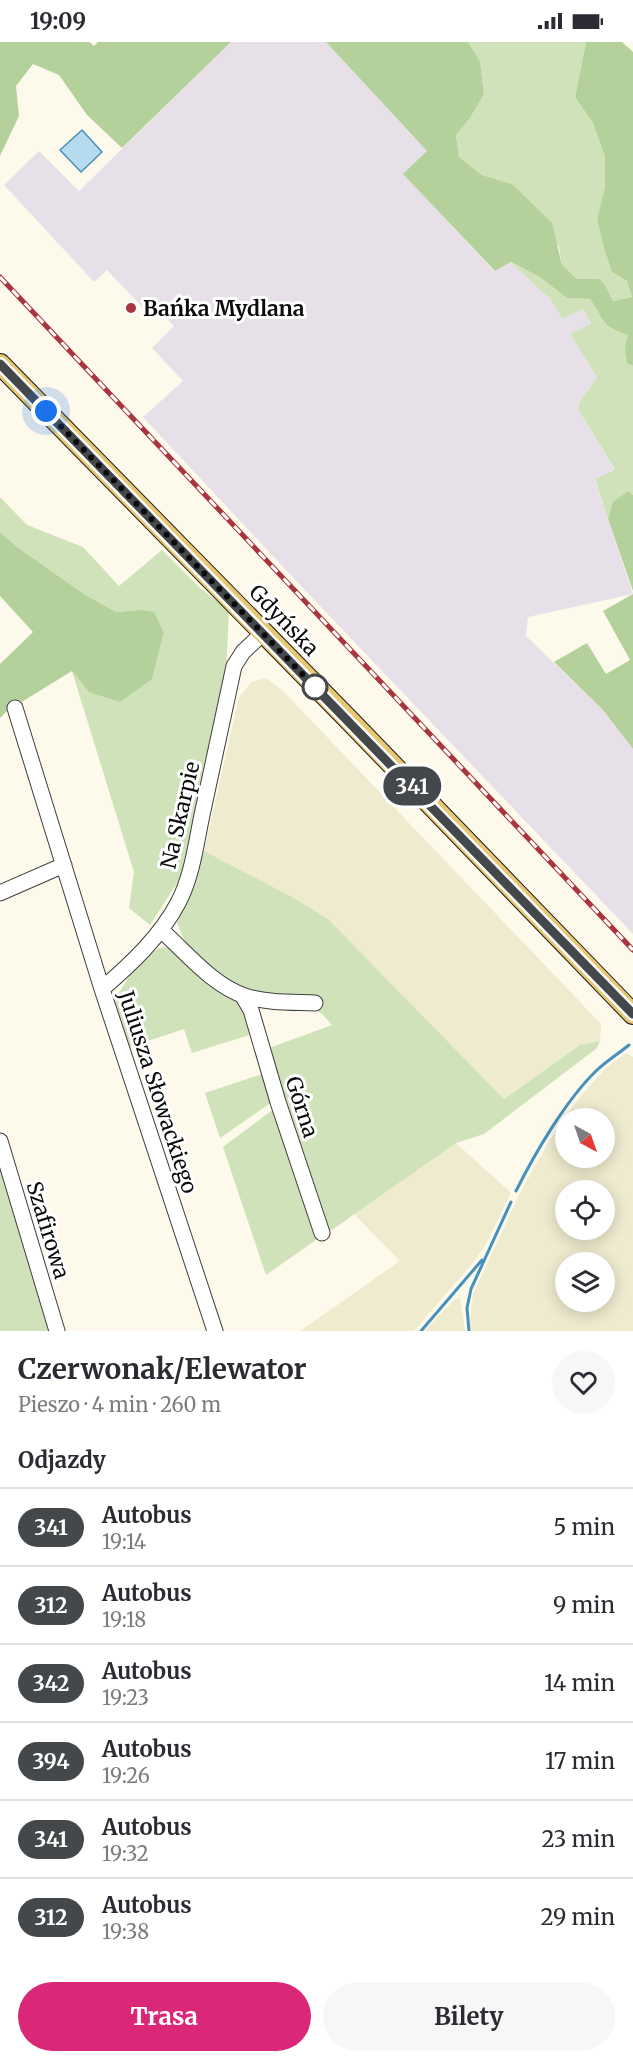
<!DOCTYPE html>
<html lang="pl">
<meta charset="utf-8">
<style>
body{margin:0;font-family:Merriweather,serif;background:#f7f7f7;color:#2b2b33;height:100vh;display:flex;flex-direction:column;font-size:22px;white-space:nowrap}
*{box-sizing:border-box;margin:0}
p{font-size:20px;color:#7c7c81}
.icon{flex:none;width:33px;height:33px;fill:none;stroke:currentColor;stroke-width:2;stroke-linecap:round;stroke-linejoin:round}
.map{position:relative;height:1289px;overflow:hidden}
.drawer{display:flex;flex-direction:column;background:#fff;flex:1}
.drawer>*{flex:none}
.badge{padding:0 12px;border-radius:20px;font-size:21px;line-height:39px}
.needle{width:39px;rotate:140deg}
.fabs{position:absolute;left:555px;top:1066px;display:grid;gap:12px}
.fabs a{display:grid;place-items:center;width:60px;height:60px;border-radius:50%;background:#fff;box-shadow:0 3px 15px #0003;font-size:30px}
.you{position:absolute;width:30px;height:30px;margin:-15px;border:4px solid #fff;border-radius:50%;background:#1a73e8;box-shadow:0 0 0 9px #1a73e833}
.map>.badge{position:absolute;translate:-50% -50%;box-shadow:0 0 0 3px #fff}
h2{padding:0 18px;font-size:22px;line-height:54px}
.round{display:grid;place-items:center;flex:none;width:63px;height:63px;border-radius:32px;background:#f7f7f7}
.headline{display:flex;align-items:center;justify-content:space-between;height:102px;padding:0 18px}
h1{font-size:28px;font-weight:700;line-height:45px}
.action{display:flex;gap:12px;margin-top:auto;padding:12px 18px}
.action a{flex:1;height:69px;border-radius:36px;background:#db2777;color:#fff;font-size:24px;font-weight:700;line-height:69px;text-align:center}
.action a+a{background:#f7f7f7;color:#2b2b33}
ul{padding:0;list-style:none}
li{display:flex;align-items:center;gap:18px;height:78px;padding:0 18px;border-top:2px solid #e1e1e2}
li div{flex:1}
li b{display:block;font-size:22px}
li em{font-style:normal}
li .badge{min-width:66px;font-weight:700;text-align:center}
.status{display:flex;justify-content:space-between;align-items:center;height:42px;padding:0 30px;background:#fff;direction:ltr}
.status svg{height:16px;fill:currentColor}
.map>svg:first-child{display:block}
.industrial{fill:#e8e0e9}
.farmland{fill:#efebcf;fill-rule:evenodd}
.green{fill:#d0e2b9}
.forest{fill:#b5d19b}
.water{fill:#b6dbee;stroke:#4691bc;stroke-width:1.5}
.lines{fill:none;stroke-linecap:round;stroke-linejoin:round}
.stream{stroke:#4691bc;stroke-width:3}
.minor-casing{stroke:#3e3e3e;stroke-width:17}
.major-casing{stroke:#1c1c1c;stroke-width:22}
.minor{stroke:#fff;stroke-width:15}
.major{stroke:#e8c770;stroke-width:20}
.rail-casing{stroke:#a9353e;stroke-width:5}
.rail{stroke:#fff;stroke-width:3;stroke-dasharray:9;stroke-linecap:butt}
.line-casing{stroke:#fff;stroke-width:14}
.line{stroke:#45484a;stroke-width:9}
.walk{stroke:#0b0b0b;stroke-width:6;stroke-dasharray:0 10.8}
.poi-dot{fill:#a9353e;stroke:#fff;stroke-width:2}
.stop-dot{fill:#fff;stroke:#45484a;stroke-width:3}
.labels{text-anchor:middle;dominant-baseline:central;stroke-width:6;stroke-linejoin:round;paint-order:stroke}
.poi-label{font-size:21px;font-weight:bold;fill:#0b0b0b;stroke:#fff;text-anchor:start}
.street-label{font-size:21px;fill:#0b0b0b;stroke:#fff}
</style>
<div class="status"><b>19:09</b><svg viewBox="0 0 49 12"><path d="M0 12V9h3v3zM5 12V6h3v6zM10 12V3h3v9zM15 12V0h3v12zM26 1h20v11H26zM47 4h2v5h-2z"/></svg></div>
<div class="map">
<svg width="633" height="1289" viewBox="0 0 633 1289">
<rect width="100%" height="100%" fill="#fdf9eb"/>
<!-- industrial -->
<path class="industrial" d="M231,0h95l102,110 -24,22 90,97 16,-9 41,38 11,19 21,-10 8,16 -21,9 27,43 -17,24 -2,8 37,62 -20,9 38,114 -105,23 -2,19 77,74 30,39v185l-334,-350 -156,-167 40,-36 -31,-33 22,-22 -18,-18 -10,3 -39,-41 -13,12 -90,-97 35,-34 40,40z"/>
<!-- farmland -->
<path class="farmland" d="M266,636l17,13 318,333 -1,17 -20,4 -76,54 -176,-180 -32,-20 -92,-48 35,-154 13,-15z
M626,1011l7,4v274h-162l-1,-12 3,-25 48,-103 28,-50 29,-42 27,-30zM566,1077h38v39h-38zM566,1149h38v39h-38zM566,1221h38v39h-38z
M456,1101l55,50 -25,51 -10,15 -62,72h-114l100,-70 -46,-47z
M460,1256l5,33h-41l31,-32z"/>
<!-- green -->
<path class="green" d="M468,0h118l-11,55 18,26 12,34v30l-8,32 7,30 8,23 15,9 5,16 -19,4 -8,-16 -28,-6 -15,-14 -3,-18 -47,-63 -30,-9 -23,-18 -3,-22 14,-17 14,-24 -4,-33z
M510,220l31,16 26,20 23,1c15,22 11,29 39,36l-2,28 6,3v129l-5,-4 -14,11 -6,17 -13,-40 20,-9 -37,-61 2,-8 17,-24 -27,-43 21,-10 -8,-15 -21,10 -11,-19z
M0,455l27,28 56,22 36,39 43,-36 37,37 30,24 -3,62 -43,201 -33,51 -21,-17 5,-36 -62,-201 17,21 63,-13 12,-46 -24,-23 -24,2 -32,-18 -67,-47 -17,-15z
M204,809l92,48 32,20 176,180 76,-54 20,-4 -3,7 -113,86 -28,9 -130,91 -57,-186 63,-23 -10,-11 -13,-8 -46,-3 -6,8 -47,-41 -24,-26 -9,-21z
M171,905l63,47 12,17 3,24 -57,18 -8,-24 -57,19 -10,-27 -2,-22 15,-24 28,-27z
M262,1032l10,28 -52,36 -15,-45z
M271,1069l7,2 42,124 -54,38 -43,-128z
M0,1113l53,176h-53z"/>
<!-- forest -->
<path class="forest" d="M0,0h89l5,4 4,-4h133l-109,106 -35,-33 -28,-40 -26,-11 -17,22 3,30 -19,40z
M326,0h142l12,19 4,33 -14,24 -14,17 3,22 23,18 30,9 40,39 10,42 15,14h22l6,6 8,16 19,-4 -5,-16 -15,-9 -8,-23 -7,-30 8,-32v-30l-12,-34 -18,-26 11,-55h36l11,10v314l-6,-3 -2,-15 3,-13c-27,-8 -23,-14 -38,-36l-23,-1 -26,-20 -30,-16 -16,9 -92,-97 24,-23z
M628,449l5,4v96l-25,-72 5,-17z
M0,490l17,15 67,47 32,18 24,-2 14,2 10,21 -12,46 -32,23 -31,-10 -17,-21 -65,40 -7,7v-54l33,-32 -33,-36z
M633,552v155l-30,-39 -49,-48 33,-19 19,31 24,-14 -27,-49z"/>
<!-- water -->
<path class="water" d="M82,88l20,22 -21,20 -21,-22z"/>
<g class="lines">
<!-- stream -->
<path class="stream" d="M516,1149c19,-38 50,-91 80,-120 10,-10 22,-17 33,-26
M421,1289l61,-71
M469,1289l-2,-23 4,-19 40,-87"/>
<defs>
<path id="minor" d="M15,666l87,281 113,342
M0,851l64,-28
M161,888c25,22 51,55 84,66 22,7 47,6 70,7
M102,947c29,-25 58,-52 76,-86 14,-26 18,-59 24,-88 11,-50 21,-99 32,-149l9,-14 20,-19
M242,953l9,15 27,92 44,131
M0,1099l57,190"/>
<path id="major" d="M0,322l350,357 283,293"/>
</defs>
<!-- minor casing -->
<use href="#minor" class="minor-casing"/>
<!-- major casing -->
<use href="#major" class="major-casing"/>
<!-- minor -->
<use href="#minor" class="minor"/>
<!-- major -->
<use href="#major" class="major"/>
<defs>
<path id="rail" d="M0,235l633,673"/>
</defs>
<!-- rail casing -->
<use href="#rail" class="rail-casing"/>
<!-- rail -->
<use href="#rail" class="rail"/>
</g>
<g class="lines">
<defs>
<path id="line" d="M0,322l633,650"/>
</defs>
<!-- line casing -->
<use href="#line" class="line-casing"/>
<!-- line -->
<use href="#line" class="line"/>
<!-- walk -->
<path class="walk" d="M46,369l269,276"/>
</g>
<!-- markers -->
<circle class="poi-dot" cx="131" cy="266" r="6"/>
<circle class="stop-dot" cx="315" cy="645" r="12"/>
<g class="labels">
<!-- poi labels -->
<g class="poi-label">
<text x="143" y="266">Bańka Mydlana</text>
</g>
<!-- street labels -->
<g class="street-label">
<text transform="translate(284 578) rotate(46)">Gdyńska</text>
<text transform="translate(180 773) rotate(-77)">Na Skarpie</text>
<text transform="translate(158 1050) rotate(72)">Juliusza Słowackiego</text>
<text transform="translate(302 1065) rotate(72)">Górna</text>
<text transform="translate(48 1188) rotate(73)">Szafirowa</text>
</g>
</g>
</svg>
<div class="fabs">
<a><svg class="needle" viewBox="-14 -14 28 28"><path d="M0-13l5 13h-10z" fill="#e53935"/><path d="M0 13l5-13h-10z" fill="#7c7c81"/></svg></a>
<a><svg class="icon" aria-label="locate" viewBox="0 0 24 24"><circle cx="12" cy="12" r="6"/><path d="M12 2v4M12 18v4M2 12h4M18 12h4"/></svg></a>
<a><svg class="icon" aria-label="layers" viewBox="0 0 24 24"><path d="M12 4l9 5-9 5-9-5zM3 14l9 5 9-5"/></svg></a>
</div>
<div class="you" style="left:46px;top:369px"></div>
<b class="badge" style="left:412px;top:744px;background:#45484a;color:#fff">341</b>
</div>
<section class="drawer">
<div class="headline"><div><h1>Czerwonak/Elewator</h1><p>Pieszo · 4 min · 260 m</p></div><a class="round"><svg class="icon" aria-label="heart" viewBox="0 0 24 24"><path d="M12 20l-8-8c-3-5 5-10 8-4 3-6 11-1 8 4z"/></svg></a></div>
<h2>Odjazdy</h2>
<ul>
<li><span class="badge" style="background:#45484a;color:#fff">341</span><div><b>Autobus</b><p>19:14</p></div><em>5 min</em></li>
<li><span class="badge" style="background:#45484a;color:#fff">312</span><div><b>Autobus</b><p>19:18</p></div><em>9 min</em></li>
<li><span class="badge" style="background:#45484a;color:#fff">342</span><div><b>Autobus</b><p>19:23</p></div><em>14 min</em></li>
<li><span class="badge" style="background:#45484a;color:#fff">394</span><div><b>Autobus</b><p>19:26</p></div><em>17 min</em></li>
<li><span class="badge" style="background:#45484a;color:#fff">341</span><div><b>Autobus</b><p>19:32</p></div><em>23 min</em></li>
<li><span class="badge" style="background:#45484a;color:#fff">312</span><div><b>Autobus</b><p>19:38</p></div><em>29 min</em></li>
</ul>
<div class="action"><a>Trasa</a><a>Bilety</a></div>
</section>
